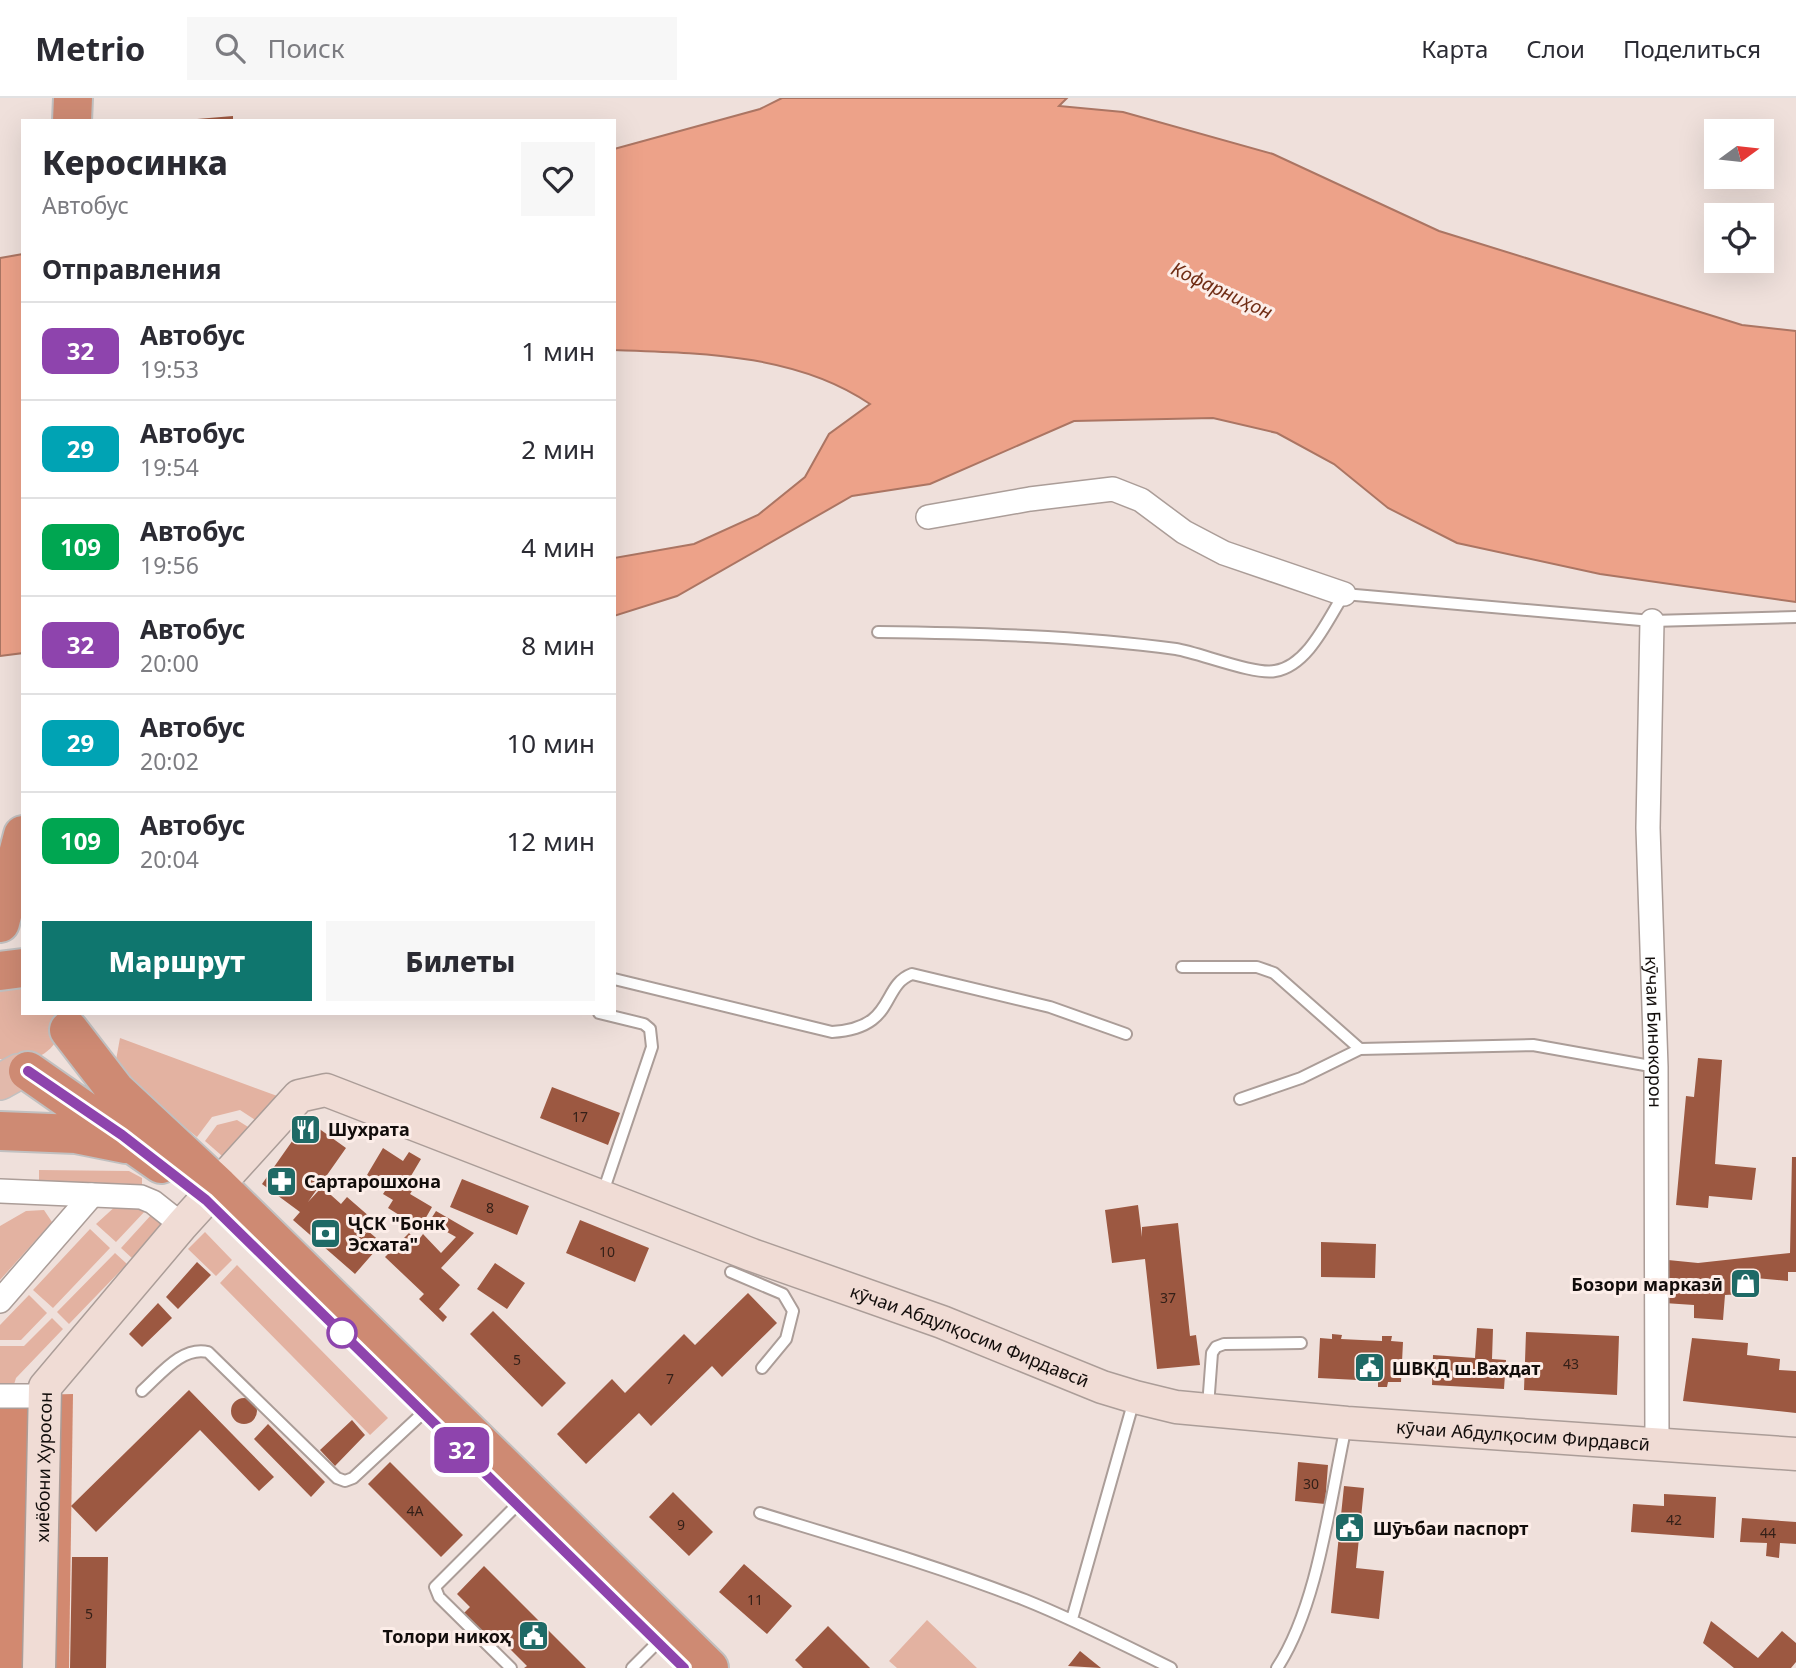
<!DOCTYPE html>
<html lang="ru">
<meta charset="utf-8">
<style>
body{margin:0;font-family:"Noto Sans",sans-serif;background:#f7f7f7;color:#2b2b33;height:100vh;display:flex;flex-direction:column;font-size:26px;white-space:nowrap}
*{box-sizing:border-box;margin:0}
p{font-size:23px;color:#7c7c81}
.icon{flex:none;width:38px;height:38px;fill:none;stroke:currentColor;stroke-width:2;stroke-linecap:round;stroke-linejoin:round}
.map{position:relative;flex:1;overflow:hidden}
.panel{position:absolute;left:21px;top:21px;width:595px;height:896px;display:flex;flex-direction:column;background:#fff;border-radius:0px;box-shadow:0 7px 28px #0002}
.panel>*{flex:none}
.badge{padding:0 14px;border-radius:10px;font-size:24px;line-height:46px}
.needle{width:46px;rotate:75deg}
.fabs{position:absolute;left:1704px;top:21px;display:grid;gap:14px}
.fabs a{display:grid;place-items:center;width:70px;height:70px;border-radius:0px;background:#fff;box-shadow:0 7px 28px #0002;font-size:35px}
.map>.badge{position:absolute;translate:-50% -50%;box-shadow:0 0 0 4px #fff}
h2{padding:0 21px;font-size:26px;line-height:63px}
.round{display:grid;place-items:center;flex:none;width:74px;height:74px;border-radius:0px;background:#f7f7f7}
.headline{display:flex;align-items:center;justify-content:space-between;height:119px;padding:0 21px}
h1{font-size:33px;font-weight:800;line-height:52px}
.primary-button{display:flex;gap:14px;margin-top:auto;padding:14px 21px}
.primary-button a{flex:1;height:80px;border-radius:0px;background:#0f766e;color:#fff;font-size:28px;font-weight:800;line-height:80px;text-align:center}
.primary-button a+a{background:#f7f7f7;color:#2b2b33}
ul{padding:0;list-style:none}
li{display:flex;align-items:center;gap:21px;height:98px;padding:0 21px;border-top:2px solid #e1e1e2}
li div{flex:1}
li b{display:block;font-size:26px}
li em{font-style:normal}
li .badge{min-width:77px;font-weight:700;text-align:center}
header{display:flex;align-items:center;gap:42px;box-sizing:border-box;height:98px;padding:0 35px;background:#fff;border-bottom:2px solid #e1e1e2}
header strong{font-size:33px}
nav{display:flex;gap:38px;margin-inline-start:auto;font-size:24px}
.search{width:490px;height:63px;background:#f7f7f7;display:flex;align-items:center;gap:18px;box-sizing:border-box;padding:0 24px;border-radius:0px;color:#7c7c81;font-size:26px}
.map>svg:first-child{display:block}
.green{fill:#e3b2a1}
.forest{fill:#d28970}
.water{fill:#eda289;stroke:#ab7563;stroke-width:2}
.building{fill:#9c5841}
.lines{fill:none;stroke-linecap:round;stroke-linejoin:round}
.lane-casing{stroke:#ab9d98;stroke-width:14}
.street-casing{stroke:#ab9d98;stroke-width:26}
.secondary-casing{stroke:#ab9d98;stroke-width:35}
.primary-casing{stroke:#c1c0c0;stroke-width:38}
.highway-casing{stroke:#c1c0c0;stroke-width:42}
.lane{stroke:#fff;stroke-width:10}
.street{stroke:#fff;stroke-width:23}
.secondary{stroke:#f0dcd5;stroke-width:32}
.primary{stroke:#e2b9ab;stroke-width:35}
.highway{stroke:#ce8a73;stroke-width:38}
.line-casing{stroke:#fff;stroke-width:16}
.line{stroke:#8e44ad;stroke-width:10}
.stop-dot{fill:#fff;stroke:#8e44ad;stroke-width:3.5}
.labels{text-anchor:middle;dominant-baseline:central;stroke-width:6;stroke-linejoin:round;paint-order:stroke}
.number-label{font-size:14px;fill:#342018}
.street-label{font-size:18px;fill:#120d0b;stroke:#fcede8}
.poi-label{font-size:18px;font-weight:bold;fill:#120d0b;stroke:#fcede8;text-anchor:start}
.water-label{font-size:19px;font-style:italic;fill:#6f2c14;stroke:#fcede8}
</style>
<header>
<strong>Metrio</strong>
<div class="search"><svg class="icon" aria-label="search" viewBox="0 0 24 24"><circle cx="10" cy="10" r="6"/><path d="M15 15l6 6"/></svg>Поиск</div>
<nav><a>Карта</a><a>Слои</a><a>Поделиться</a></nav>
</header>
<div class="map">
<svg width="1796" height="1570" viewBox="0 0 1796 1570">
<rect width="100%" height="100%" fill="#efe0db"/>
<!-- green -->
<path class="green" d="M23,880v35h37c7,37 -29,56 -60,46v-77z
M120,940l160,59 -20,26 -20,-13 -28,7 -15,20 -83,-66z
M237,1022l16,10 -24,32 -24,-21 12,-16z
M39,1072l90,1 13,7v8h-103z
M118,1106l29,5 -31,33 -20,-18z
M44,1112l8,12 -52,58v-54l26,-15z
M152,1116l12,12 -31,33 -12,-11z
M90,1131l20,19 -57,60 -20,-18z
M205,1134l27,28 -16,16 -28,-27z
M115,1155l12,11 -58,60 -12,-12z
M237,1167l151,153 -18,17 -150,-152z
M29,1197l18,18 -26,27h-21v-15z
M52,1220l11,11 -47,49 -4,13h-12v-45h24z
M927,1522l50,48h-80l-8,-7z"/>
<!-- forest -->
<path class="forest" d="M73,1296l-4,274h-69v-272z"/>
<!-- water -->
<path class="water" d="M782,0h285l-8,8 64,6 150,42 166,77 303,94 54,6v271l-196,-28 -143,-31 -69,-35 -54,-44 -57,-31 -64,-15 -139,3 -144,63 -78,12 -175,100 -63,20v-58l80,-14 64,-29 47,-38 24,-43 41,-30c-73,-50 -169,-51 -256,-54v-201l146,-40z
M23,156v399l-23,3v-398z"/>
<!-- building -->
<path class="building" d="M233,18v5h-36v-2z
M1698,960l24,2 -7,104 41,4 -4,32 -43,-4 -1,12 -32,-3 10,-109 8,1z
M552,989l68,26 -12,32 -68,-27z
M307,1022l39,28 -38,54 14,-15 19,17 6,-7 23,20 -8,10 5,4 -10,11 11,-11 14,12 -27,31 -62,-54 7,-8 -38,-28z
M383,1050l20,13 6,-9 12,7 -13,22 7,5 -5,8 22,13 -12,21 -32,-20 5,-8 -10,-6 4,-6 -20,-13z
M1792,1059h4v115h-8v9l-44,-4 -2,17 -17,1 -2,25 -29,-2v-13l-30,-2 4,-43 30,3 92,-10z
M462,1081l67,27 -12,29 -67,-28z
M1138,1107l4,32v-10l36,-4 12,113 6,-1 4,30 -43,4 -12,-110 -33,4 -7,-53z
M436,1113l38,22 -33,35 19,17 -21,24 8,8 -4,5 -24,-23 5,-5 -39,-37 24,-24 8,9 6,-8 18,19 15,-16 -27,-15z
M580,1122l69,28 -14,34 -69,-29z
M1321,1144l55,2 -1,34 -54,-1z
M197,1164l14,13 -33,34 -12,-12z
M495,1165l30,20 -18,26 -30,-20z
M748,1195l29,30 -55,54 -10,-11 -61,60 -12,-13 -53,51 -29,-30 55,-55 13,14 59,-59 11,11z
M158,1205l14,15 -30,29 -13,-13z
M493,1213l73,72 -24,24 -72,-73z
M1477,1230l16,1 -1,30 14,1 -2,29 -72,-4 1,-30 42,3z
M1526,1234l93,4 -2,59 -93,-5z
M1332,1236l10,1 -1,4 41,2v-5h10l-1,5 12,1 -2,40h-13l-1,5h-9v-6l-60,-3 2,-40 12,1z
M1692,1240l56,5 -1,12 33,4 -1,11 17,1v42l-113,-12z
M189,1292l85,87 -15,14 -59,-61 -104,102 -25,-26z
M231 1313a13 13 0 1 1 26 0a13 13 0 1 1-26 0Z
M352,1322l13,15 -30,31 -15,-16z
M268,1326l57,58 -14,15 -57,-58z
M390,1364l73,73 -22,22 -73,-73z
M1298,1364l30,3 -3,39 -30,-3z
M1344,1388l20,2 -8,80 28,3 -5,48 -48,-6z
M673,1394l40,40 -24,24 -40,-39z
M1664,1396l52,3 -2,41 -83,-6 2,-28 31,2z
M1742,1420l54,4v22l-16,-1 -1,15 -13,-2 1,-13 -27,-1z
M72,1459h36l-2,111h-36z
M744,1466l48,42 -25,28 -48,-42z
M484,1468l102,102h-62l3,-2 -24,-24 -7,7 -34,-34 8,-8 -13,-13z
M1711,1523l47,37 24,-27 14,12v19l-5,6h-57l-31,-25z
M828,1528l42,42h-67l-8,-8z
M1080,1553l21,17 -33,-2z"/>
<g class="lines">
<defs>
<path id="lane" d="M878,534c99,1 200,4 298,17 24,4 78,26 99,22 33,-5 53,-52 69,-77l308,27 144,-4
M1182,869h75l17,6 86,76
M614,881l218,53c65,-4 48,-46 80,-58l138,33 76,27
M599,915l45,11 6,5 2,18 -50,148
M1240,1001l61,-21 59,-29 173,-4 123,22
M731,1174l52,22 10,17 -7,28 -24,29
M142,1293c19,-17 40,-45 66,-39l129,126 8,3 8,-3 71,-66
M1208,1308l4,-53 4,-6 8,-3 77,-1
M760,1415c88,27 178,53 265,87 50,20 97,44 146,68
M1072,1521l62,-219
M511,1570l-72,-71 -4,-10 83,-83
M632,1570l26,-26
M1277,1570c41,-62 53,-169 69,-242"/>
<g id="street">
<path d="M928,419l102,-18 83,-10 28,11 43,32 40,21 120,41"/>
<path id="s1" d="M1652,523l-4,207 8,239 1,375"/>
<path d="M0,1093l141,6 12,5 29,23"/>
<path d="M0,1203l92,-106"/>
<path d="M0,1298h44"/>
</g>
<g id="secondary">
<path id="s2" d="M39,1570l6,-281 137,-162 117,-129 27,-6 426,165 190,67 160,65 33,10 41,10 171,16 449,31"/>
</g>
<path id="primary" d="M0,984l18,-10"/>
<path id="highway" d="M72,23l1,-23
M0,825l23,-88
M0,873l23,-3
M69,932l47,61 103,96 490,481
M28,973l133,93
M0,1033l76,3 50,10"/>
</defs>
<!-- lane casing -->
<use href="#lane" class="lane-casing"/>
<!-- street casing -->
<use href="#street" class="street-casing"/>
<!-- secondary casing -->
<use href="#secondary" class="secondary-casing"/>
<!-- primary casing -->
<use href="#primary" class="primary-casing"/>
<!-- highway casing -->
<use href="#highway" class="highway-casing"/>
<!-- lane -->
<use href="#lane" class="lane"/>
<!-- street -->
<use href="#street" class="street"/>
<!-- secondary -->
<use href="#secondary" class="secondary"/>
<!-- primary -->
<use href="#primary" class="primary"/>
<!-- highway -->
<use href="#highway" class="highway"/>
</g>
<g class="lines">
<defs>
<path id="line" d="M28,973l94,64 84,65 478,468"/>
</defs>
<!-- line casing -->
<use href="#line" class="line-casing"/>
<!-- line -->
<use href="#line" class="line"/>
</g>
<!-- icons -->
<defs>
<symbol id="restaurant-square" viewBox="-11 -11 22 22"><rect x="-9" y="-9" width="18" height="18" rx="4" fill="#1f6a66" stroke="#fcede8"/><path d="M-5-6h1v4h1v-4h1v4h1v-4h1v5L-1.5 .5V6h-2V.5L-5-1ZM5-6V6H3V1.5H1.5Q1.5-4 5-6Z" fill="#fff"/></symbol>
<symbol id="pharmacy-square" viewBox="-11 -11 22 22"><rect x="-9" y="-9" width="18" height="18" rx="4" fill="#1f6a66" stroke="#fcede8"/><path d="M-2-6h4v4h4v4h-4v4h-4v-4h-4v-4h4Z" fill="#fff"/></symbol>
<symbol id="bank-square" viewBox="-11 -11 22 22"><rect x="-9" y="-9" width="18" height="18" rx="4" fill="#1f6a66" stroke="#fcede8"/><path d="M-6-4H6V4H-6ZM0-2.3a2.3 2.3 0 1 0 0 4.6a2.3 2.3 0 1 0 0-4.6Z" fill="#fff"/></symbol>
<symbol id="shop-square" viewBox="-11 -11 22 22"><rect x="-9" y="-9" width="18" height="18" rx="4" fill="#1f6a66" stroke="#fcede8"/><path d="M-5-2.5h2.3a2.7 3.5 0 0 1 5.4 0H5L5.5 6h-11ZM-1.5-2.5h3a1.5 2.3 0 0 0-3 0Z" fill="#fff"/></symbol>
<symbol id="civic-square" viewBox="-11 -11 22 22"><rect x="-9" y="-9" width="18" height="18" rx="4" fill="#1f6a66" stroke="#fcede8"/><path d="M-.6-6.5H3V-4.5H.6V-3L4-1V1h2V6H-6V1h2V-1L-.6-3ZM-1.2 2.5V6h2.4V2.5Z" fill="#fff"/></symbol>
</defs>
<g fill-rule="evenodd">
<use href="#restaurant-square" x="288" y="1014" width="35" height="35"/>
<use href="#pharmacy-square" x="264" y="1066" width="35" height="35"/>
<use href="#bank-square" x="308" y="1118" width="35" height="35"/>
<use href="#shop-square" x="1728" y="1168" width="35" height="35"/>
<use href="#civic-square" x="1352" y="1252" width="35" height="35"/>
<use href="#civic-square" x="1332" y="1412" width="35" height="35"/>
<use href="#civic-square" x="516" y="1520" width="35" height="35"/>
</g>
<!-- markers -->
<circle class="stop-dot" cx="342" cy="1235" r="14"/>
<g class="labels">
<!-- number labels -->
<g class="number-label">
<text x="580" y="1018">17</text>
<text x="490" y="1109">8</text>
<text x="607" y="1153">10</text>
<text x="1168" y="1199">37</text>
<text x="517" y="1261">5</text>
<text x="1571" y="1265">43</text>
<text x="670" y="1280">7</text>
<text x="1311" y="1385">30</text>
<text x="415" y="1412">4А</text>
<text x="1674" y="1421">42</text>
<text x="681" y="1426">9</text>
<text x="1768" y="1434">44</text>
<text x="755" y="1501">11</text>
<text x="89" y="1515">5</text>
</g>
<!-- street labels -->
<g class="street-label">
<text stroke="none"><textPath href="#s1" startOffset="411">кӯчаи Бинокорон</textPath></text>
<text stroke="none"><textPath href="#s2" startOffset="1384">кӯчаи Абдулқосим Фирдавсӣ</textPath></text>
<text stroke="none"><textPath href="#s2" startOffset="1951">кӯчаи Абдулқосим Фирдавсӣ</textPath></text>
<text stroke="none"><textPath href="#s2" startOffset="201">хиёбони Хуросон</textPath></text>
</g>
<!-- poi labels -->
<g class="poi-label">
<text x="328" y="1031">Шухрата</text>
<text x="304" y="1083">Сартарошхона</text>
<text x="348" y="1125">ҶСК "Бонк<tspan x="348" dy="21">Эсхата"</tspan></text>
<text x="1723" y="1186" text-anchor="end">Бозори марказӣ</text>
<text x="1392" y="1270">ШВКД ш.Вахдат</text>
<text x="1373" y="1430">Шӯъбаи паспорт</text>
<text x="511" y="1538" text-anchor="end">Толори никоҳ</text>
</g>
<!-- water labels -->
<g class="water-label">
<text transform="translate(1222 192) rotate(25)">Кофарниҳон</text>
</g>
</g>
</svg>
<div class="fabs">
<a><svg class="needle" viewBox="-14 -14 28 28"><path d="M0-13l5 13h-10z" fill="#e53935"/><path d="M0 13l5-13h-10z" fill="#7c7c81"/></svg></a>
<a><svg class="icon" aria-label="locate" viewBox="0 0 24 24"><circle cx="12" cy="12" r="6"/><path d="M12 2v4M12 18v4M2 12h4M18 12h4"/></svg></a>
</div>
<b class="badge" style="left:462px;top:1352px;background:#8e44ad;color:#fff">32</b>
<section class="panel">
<div class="headline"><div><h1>Керосинка</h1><p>Автобус</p></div><a class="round"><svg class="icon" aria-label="heart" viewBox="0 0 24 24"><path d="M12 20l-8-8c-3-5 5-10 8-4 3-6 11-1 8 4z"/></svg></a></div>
<h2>Отправления</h2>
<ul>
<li><span class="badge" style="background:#8e44ad;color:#fff">32</span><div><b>Автобус</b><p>19:53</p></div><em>1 мин</em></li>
<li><span class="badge" style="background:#00a3b4;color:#fff">29</span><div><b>Автобус</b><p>19:54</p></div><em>2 мин</em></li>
<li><span class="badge" style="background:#00a651;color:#fff">109</span><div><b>Автобус</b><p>19:56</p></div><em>4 мин</em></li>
<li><span class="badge" style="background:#8e44ad;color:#fff">32</span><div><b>Автобус</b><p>20:00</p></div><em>8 мин</em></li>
<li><span class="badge" style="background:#00a3b4;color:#fff">29</span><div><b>Автобус</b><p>20:02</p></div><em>10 мин</em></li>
<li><span class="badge" style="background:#00a651;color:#fff">109</span><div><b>Автобус</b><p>20:04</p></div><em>12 мин</em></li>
</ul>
<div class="primary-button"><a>Маршрут</a><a>Билеты</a></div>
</section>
</div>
